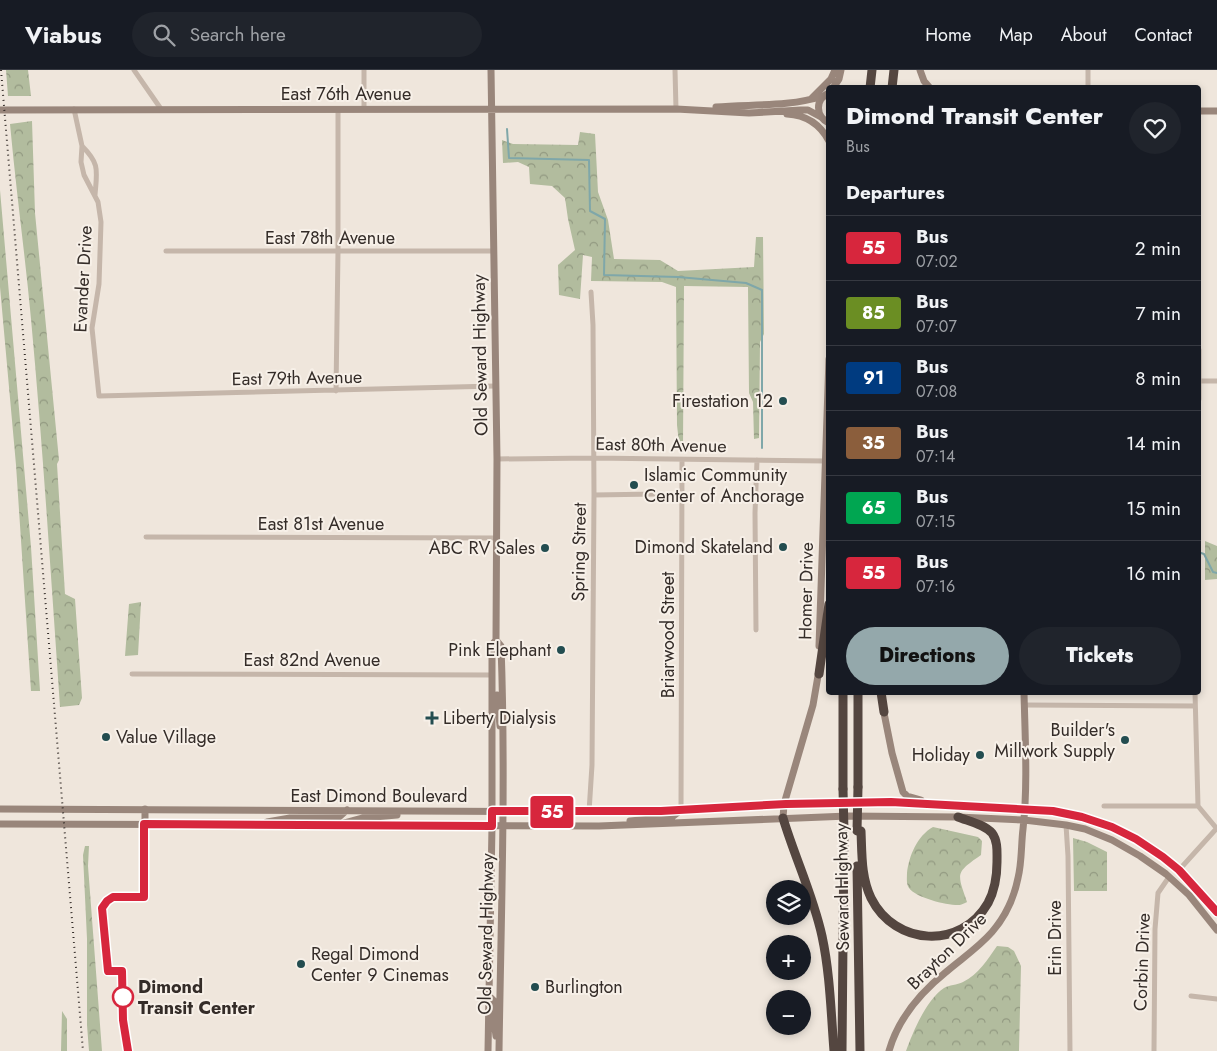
<!DOCTYPE html>
<meta charset="utf-8">
<style>
body{margin:0;font-family:Jost,sans-serif;background:#20242c;color:#f1f3f6;height:100vh;display:flex;flex-direction:column;font-size:19px;white-space:nowrap}
*{box-sizing:border-box;margin:0}
p{font-size:16px;color:#9ea1a6}
.icon{flex:none;width:28px;height:28px;fill:none;stroke:currentColor;stroke-width:2;stroke-linecap:round;stroke-linejoin:round}
.map{position:relative;flex:1;overflow:hidden}
.drawer{position:absolute;left:826px;top:15px;width:375px;height:610px;display:flex;flex-direction:column;background:#171b24;border-radius:5px;box-shadow:0 2px 8px #0003}
.drawer>*{flex:none}
.badge{padding:0 10px;border-radius:4px;font-size:18px;line-height:32px}
.fabs{position:absolute;left:766px;top:810px;display:grid;gap:10px}
.fabs a{display:grid;place-items:center;width:45px;height:45px;border-radius:50%;background:#171b24;box-shadow:0 2px 8px #0003;font-size:25px}
.map>.badge{position:absolute;translate:-50% -50%;box-shadow:0 0 0 2px #fff}
h2{padding:0 20px;font-size:19px;line-height:45px}
.round{display:grid;place-items:center;flex:none;width:52px;height:52px;border-radius:26px;background:#20242c}
.overview{display:flex;align-items:center;justify-content:space-between;height:85px;padding:0 20px}
h1{font-size:24px;font-weight:800;line-height:38px}
.primary-button{display:flex;gap:10px;margin-top:auto;padding:10px 20px}
.primary-button a{flex:1;height:58px;border-radius:30px;background:#94a8ab;color:#111;font-size:20px;font-weight:800;line-height:58px;text-align:center}
.primary-button a+a{background:#20242c;color:#f1f3f6}
ul{padding:0;list-style:none}
li{display:flex;align-items:center;gap:15px;height:65px;padding:0 20px;border-top:1px solid #363941}
li div{flex:1}
li b{display:block;font-size:19px}
li em{font-style:normal}
li .badge{min-width:55px;font-weight:700;text-align:center}
header{display:flex;align-items:center;gap:30px;box-sizing:border-box;height:70px;padding:0 25px;background:#171b24;border-bottom:1px solid #363941}
header strong{font-size:24px}
nav{display:flex;gap:28px;margin-inline-start:auto;font-size:18px}
.search{width:350px;height:45px;background:#20242c;display:flex;align-items:center;gap:12px;box-sizing:border-box;padding:0 18px;border-radius:28px;color:#9ea1a6;font-size:19px}
.map>svg:first-child{display:block}
.forest{fill:url(#forest-crowns)}
.lines{fill:none;stroke-linecap:round;stroke-linejoin:round}
.stream{stroke:#7fa7a9;stroke-width:2}
.street{stroke:#c5b6aa;stroke-width:5}
.secondary{stroke:#99867b;stroke-width:7}
.highway{stroke:#544640;stroke-width:9}
.rail{stroke:#342c28;stroke-width:2;stroke-dasharray:1 4;stroke-linecap:butt}
.highway-bridge{stroke:#544640;stroke-width:9}
.line-casing{stroke:#fff;stroke-width:11}
.line{stroke:#d7263d;stroke-width:8}
.poi-dot{fill:#234d50;stroke:#f7f0e8;stroke-width:2}
.stop-dot{fill:#fff;stroke:#d7263d;stroke-width:2.5}
.labels{text-anchor:middle;dominant-baseline:central;stroke-width:4;stroke-linejoin:round;paint-order:stroke}
.street-label{font-size:18px;fill:#342c28;stroke:#f7f0e8}
.poi-label{font-size:18px;fill:#342c28;stroke:#f7f0e8;text-anchor:end}
.stop-label{font-size:18px;font-weight:bold;fill:#342c28;stroke:#f7f0e8;text-anchor:start}
</style>
<header>
<strong>Viabus</strong>
<div class="search"><svg class="icon" aria-label="search" viewBox="0 0 24 24"><circle cx="10" cy="10" r="6"/><path d="M15 15l6 6"/></svg>Search here</div>
<nav><a>Home</a><a>Map</a><a>About</a><a>Contact</a></nav>
</header>
<div class="map">
<svg width="1217" height="981" viewBox="0 0 1217 981">
<defs>
<pattern id="forest-crowns" width="20" height="18" patternUnits="userSpaceOnUse" patternTransform="scale(1.25)"><rect width="20" height="18" fill="#b2bc9e"/><path d="M2 6a3 3 0 1 1 6 0M12 15a3 3 0 1 1 6 0" fill="none" stroke="#929981"/></pattern>
</defs>
<rect width="100%" height="100%" fill="#efe6dc"/>
<!-- forest -->
<path class="forest" d="M6,0h22l3,26h-23z
M32,51l3,92 24,247 -2,4 8,130 10,5 7,99 -3,7 -19,2c-9,-129 -17,-259 -29,-388 -6,-65 -15,-129 -21,-195z
M580,62l15,2 3,58 10,28 6,39 46,1 18,11 76,-4 2,-30h7l1,97 -4,8 -1,96 -5,1 -1,-37 -4,-9 -1,-106 -64,-1 -1,159 -4,-2 -2,-18 -1,-138 -14,-5 -71,-1 1,-24 -9,-2 -3,44 -21,-4 -1,-30 17,-15 -7,-31 -3,-21 -13,-12 -22,-2 -1,-17 -11,-5 -15,1 -1,-23 11,4 65,1z
M0,120l31,357 9,144h-9l-15,-226 -16,-178z
M1205,471l12,5v33l-12,1z
M141,532l-3,53 -13,1 4,-52z
M933,757l45,10 4,4 -1,14c-26,18 -24,18 -14,47 0,0 -6,3 -7,3 -11,1 -44,-7 -51,-17 -3,-4 -2,-10 -2,-15 2,-17 10,-37 26,-46z
M1073,768l14,4 20,10v39h-33z
M85,776h4l-1,20 14,185h-13l-2,-26v-86l-4,-84z
M997,876l11,1 6,4 7,15 -2,85h-113c7,-19 20,-51 38,-63 5,-3 13,-3 19,-6 16,-8 24,-22 34,-36z
M62,941l5,8v32h-6z"/>
<g class="lines">
<!-- stream -->
<path class="stream" d="M507,59l2,29 80,2 1,51 15,8 -1,56 74,2 68,6 16,7v158
M1201,483l3,1 9,18 4,1"/>
<!-- street -->
<path class="street" d="M134,0l27,39
M675,0l1,39
M1088,0v18
M74,39l8,37
M364,39v-39
M95,125c2,-25 5,-31 -13,-49l-1,16 3,13 14,27 3,20 -2,62 -7,44 7,68 396,-10
M166,181h328
M1199,280v49
M1199,311h18
M336,321l2,-140v-142
M497,389l96,-1 232,3
M594,425l62,-1
M146,467l350,1
M756,560l-1,-117 2,-53
M132,604l360,1
M1195,622l3,114 19,23
M1024,635l171,1
M1104,736h94
M681,740l1,-350
M589,742l3,-47 2,-270 -1,-170 -2,-33
M1066,755l2,31 2,195
M1179,800l38,-42
M1191,926l26,3
M1154,981l1,-122 3,-36 11,-16"/>
<!-- secondary -->
<path class="secondary" d="M920,0l4,11 6,7
M833,18l6,-9 2,-9
M829,23c-14,6 -14,23 0,30
M812,28l19,-19 4,-9
M716,37c36,-3 73,0 107,-11
M0,40l676,-1 73,4 52,-3h7l13,7
M1199,41h18
M787,44c19,1 33,10 42,27
M496,570l5,6c5,135 0,270 -2,405
M819,576l10,-287
M497,625l3,31
M883,638l9,45 11,39 4,4 14,4
M0,739l589,3c35,-1 69,-1 103,-2 66,-3 133,-9 200,-8 30,1 60,3 91,5 43,2 89,2 130,20 43,18 74,51 104,85
M783,748l1,-14 29,-99 6,-35
M630,751l42,-4 9,-7
M267,752l23,-4h48l9,-8
M0,754l599,2 249,-10 110,1 66,3 42,5 19,4 27,11 28,16 26,18 23,21 28,35
M341,754l22,-6 34,-3
M145,755v-16
M489,926l5,5v19l2,16
M488,981l4,-225v-181l4,-5 1,-181 -6,-389
M889,981c9,-32 31,-58 57,-79 15,-13 32,-24 46,-40 13,-15 22,-34 26,-54 4,-16 3,-33 5,-49 5,-44 2,-92 1,-137"/>
<!-- highway -->
<path class="highway" d="M870,18l2,-18
M892,18l2,-18
M819,604l10,-70
M843,622v97
M858,622v95
M881,622l3,20
M783,748c12,40 30,77 39,118 8,37 9,77 12,115
M861,761c1,23 0,46 10,67 24,48 90,52 117,5 7,-13 9,-27 9,-41 0,-10 1,-21 -5,-29 -8,-9 -24,-12 -34,-16
M857,796l3,185
M842,981l2,-219"/>
<!-- rail -->
<path class="rail" d="M1,0l82,981"/>
<!-- highway-bridge -->
<path class="highway-bridge" d="M843,719l1,43
M857,761l1,-44"/>
</g>
<g class="lines">
<defs>
<path id="line" d="M128,981l-5,-31 -1,-49h-14l-6,-63 5,-7 6,-4h31v-73l348,2v-15h169l125,-7 105,-2 162,9 29,6 30,10 24,12 27,18 16,13 38,42"/>
</defs>
<!-- line casing -->
<use href="#line" class="line-casing"/>
<!-- line -->
<use href="#line" class="line"/>
</g>
<!-- markers -->
<g class="poi-dot">
<circle cx="783" cy="331" r="5"/>
<circle cx="634" cy="415" r="5"/>
<circle cx="783" cy="477" r="5"/>
<circle cx="545" cy="478" r="5"/>
<circle cx="561" cy="580" r="5"/>
<path d="M429.5 640.5h5v5h5v5h-5v5h-5v-5h-5v-5h5z"/>
<circle cx="106" cy="667" r="5"/>
<circle cx="1125" cy="670" r="5"/>
<circle cx="980" cy="685" r="5"/>
<circle cx="301" cy="894" r="5"/>
<circle cx="535" cy="917" r="5"/>
</g>
<circle class="stop-dot" cx="123" cy="927" r="10"/>
<g class="labels">
<!-- street labels -->
<g class="street-label">
<text x="346" y="24">East 76th Avenue</text>
<text x="330" y="168">East 78th Avenue</text>
<text transform="translate(83 209) rotate(-87)">Evander Drive</text>
<text transform="translate(480 285) rotate(-91)">Old Seward Highway</text>
<text transform="translate(297 308) rotate(-1)">East 79th Avenue</text>
<text transform="translate(661 375) rotate(1)">East 80th Avenue</text>
<text x="321" y="454">East 81st Avenue</text>
<text transform="translate(579 482) rotate(-89)">Spring Street</text>
<text transform="translate(806 521) rotate(-89)">Homer Drive</text>
<text transform="translate(668 565) rotate(-90)">Briarwood Street</text>
<text x="312" y="590">East 82nd Avenue</text>
<text x="379" y="726">East Dimond Boulevard</text>
<text transform="translate(842 817) rotate(-91)">Seward Highway</text>
<text transform="translate(486 864) rotate(-89)">Old Seward Highway</text>
<text transform="translate(1055 868) rotate(-90)">Erin Drive</text>
<text transform="translate(947 881) rotate(-44)">Brayton Drive</text>
<text transform="translate(1142 892) rotate(-88)">Corbin Drive</text>
</g>
<!-- poi labels -->
<g class="poi-label">
<text x="773" y="331">Firestation 12</text>
<text x="644" y="405" text-anchor="start">Islamic Community<tspan x="644" dy="21">Center of Anchorage</tspan></text>
<text x="773" y="477">Dimond Skateland</text>
<text x="535" y="478">ABC RV Sales</text>
<text x="551" y="580">Pink Elephant</text>
<text x="443" y="648" text-anchor="start">Liberty Dialysis</text>
<text x="1115" y="660">Builder's<tspan x="1115" dy="21">Millwork Supply</tspan></text>
<text x="116" y="667" text-anchor="start">Value Village</text>
<text x="970" y="685">Holiday</text>
<text x="311" y="884" text-anchor="start">Regal Dimond<tspan x="311" dy="21">Center 9 Cinemas</tspan></text>
<text x="545" y="917" text-anchor="start">Burlington</text>
</g>
<!-- stop labels -->
<g class="stop-label">
<text x="138" y="917">Dimond<tspan x="138" dy="21">Transit Center</tspan></text>
</g>
</g>
</svg>
<div class="fabs">
<a><svg class="icon" aria-label="layers" viewBox="0 0 24 24"><path d="M12 4l9 5-9 5-9-5zM3 14l9 5 9-5"/></svg></a>
<a>+</a>
<a>−</a>
</div>
<b class="badge" style="left:552px;top:742px;background:#d7263d;color:#fff">55</b>
<section class="drawer">
<div class="overview"><div><h1>Dimond Transit Center</h1><p>Bus</p></div><a class="round"><svg class="icon" aria-label="heart" viewBox="0 0 24 24"><path d="M12 20l-8-8c-3-5 5-10 8-4 3-6 11-1 8 4z"/></svg></a></div>
<h2>Departures</h2>
<ul>
<li><span class="badge" style="background:#d7263d;color:#fff">55</span><div><b>Bus</b><p>07:02</p></div><em>2 min</em></li>
<li><span class="badge" style="background:#6b8e23;color:#fff">85</span><div><b>Bus</b><p>07:07</p></div><em>7 min</em></li>
<li><span class="badge" style="background:#003b80;color:#fff">91</span><div><b>Bus</b><p>07:08</p></div><em>8 min</em></li>
<li><span class="badge" style="background:#8b5e3c;color:#fff">35</span><div><b>Bus</b><p>07:14</p></div><em>14 min</em></li>
<li><span class="badge" style="background:#00a651;color:#fff">65</span><div><b>Bus</b><p>07:15</p></div><em>15 min</em></li>
<li><span class="badge" style="background:#d7263d;color:#fff">55</span><div><b>Bus</b><p>07:16</p></div><em>16 min</em></li>
</ul>
<div class="primary-button"><a>Directions</a><a>Tickets</a></div>
</section>
</div>
